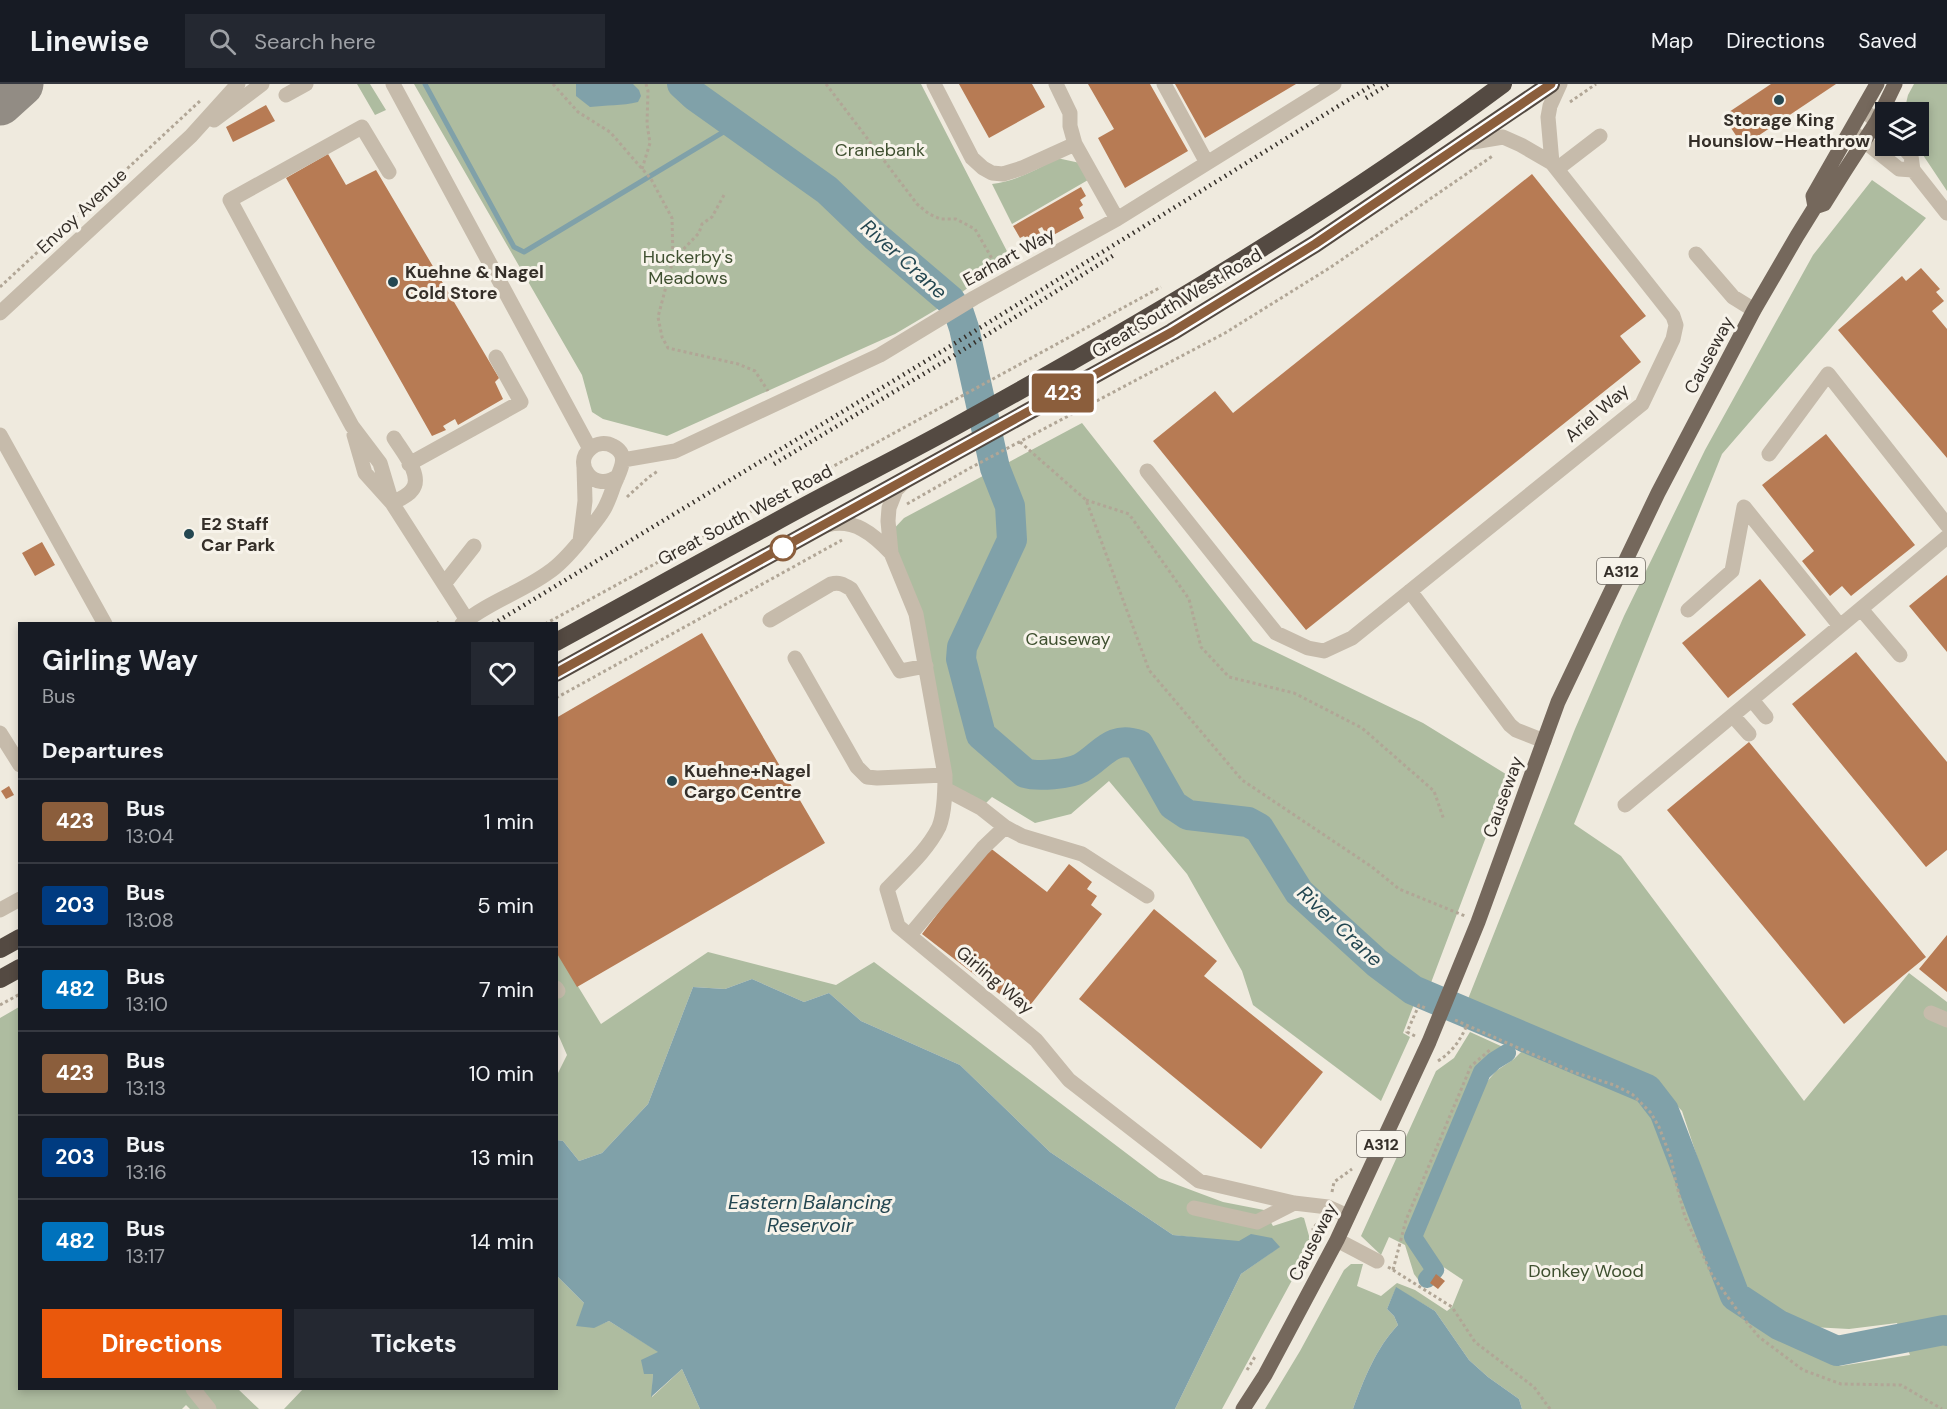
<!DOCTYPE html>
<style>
body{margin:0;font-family:"DM Sans",sans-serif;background:#242831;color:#f1f3f6;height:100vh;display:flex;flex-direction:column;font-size:22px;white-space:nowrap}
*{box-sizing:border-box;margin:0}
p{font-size:20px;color:#9ea1a6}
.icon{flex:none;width:33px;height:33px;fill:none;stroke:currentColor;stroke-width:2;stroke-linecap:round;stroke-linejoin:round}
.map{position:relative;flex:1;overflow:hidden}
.panel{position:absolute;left:18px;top:538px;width:540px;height:768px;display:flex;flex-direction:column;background:#171b24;border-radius:0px;box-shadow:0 3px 9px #0003}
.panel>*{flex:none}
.badge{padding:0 12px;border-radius:4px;font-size:21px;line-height:39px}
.controls{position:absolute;left:1875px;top:18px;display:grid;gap:12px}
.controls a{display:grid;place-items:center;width:54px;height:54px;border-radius:0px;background:#171b24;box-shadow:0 3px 9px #0003;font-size:30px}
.map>.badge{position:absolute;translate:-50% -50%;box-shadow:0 0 0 3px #fff}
h2{padding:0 24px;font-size:22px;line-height:54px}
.round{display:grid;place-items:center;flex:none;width:63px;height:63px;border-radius:0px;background:#242831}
.overview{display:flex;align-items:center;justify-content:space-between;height:102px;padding:0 24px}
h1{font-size:28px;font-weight:700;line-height:45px}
.cta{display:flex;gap:12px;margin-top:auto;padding:12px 24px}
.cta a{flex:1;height:69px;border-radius:0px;background:#ea580c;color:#fff;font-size:24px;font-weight:700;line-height:69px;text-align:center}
.cta a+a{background:#242831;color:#f1f3f6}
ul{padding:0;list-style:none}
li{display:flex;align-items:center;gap:18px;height:84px;padding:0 24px;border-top:2px solid #363941}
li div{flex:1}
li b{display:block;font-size:22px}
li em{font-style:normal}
li .badge{min-width:66px;font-weight:700;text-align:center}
header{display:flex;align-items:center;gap:36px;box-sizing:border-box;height:84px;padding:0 30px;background:#171b24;border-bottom:2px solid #363941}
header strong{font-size:28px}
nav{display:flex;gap:33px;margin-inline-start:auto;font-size:21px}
.search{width:420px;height:54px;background:#242831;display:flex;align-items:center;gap:15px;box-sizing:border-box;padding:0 21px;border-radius:0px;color:#9ea1a6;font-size:22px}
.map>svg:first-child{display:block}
.green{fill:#aebca0}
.water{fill:#80a1a9}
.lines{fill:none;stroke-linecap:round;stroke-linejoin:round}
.stream{stroke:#80a1a9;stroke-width:5}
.canal{stroke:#80a1a9;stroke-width:18}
.river{stroke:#80a1a9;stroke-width:30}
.taxiway{stroke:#928c84;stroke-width:45}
.building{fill:#b77b54}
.path{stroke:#b1a696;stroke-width:3;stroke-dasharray:3 3;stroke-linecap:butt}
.minor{stroke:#c6bbab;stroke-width:15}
.major{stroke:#75685c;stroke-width:15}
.highway{stroke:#544a42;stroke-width:18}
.rail{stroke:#352f29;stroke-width:4.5;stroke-dasharray:1.5 4.5;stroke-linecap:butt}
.line-casing{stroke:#fff;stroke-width:14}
.line{stroke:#8b5e3c;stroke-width:9}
.poi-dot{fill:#244751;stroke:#f7f3ea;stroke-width:2}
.stop-dot{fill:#fff;stroke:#8b5e3c;stroke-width:3}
.labels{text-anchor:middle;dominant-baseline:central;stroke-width:6;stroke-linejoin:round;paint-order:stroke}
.shield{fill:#f7f3ea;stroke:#6f6a63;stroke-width:1.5}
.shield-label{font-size:16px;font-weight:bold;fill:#352f29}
.poi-label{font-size:18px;font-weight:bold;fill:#352f29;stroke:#f7f3ea;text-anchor:start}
.park-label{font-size:18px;fill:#3f5030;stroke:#f7f3ea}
.street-label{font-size:18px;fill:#352f29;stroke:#f7f3ea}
.water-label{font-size:20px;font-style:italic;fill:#244751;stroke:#f7f3ea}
</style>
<header>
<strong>Linewise</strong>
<div class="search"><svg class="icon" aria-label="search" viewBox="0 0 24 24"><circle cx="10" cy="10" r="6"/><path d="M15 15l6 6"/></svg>Search here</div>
<nav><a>Map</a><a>Directions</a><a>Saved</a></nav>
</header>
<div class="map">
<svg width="1947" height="1325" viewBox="0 0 1947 1325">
<rect width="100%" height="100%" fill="#efeade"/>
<!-- green -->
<path class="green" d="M357,0h13l16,26 -11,5z
M414,0h507l90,175 -7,3 -60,43 -49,29 -228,102 -64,-17 -11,-7 -10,-37z
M1914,0h33v107l-30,-45h1v-34h-14l4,-17z
M1057,74l23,5 8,17 -76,44 -20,-40c24,-3 44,-14 65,-26z
M1872,96l54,38 -204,236 -148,370 47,32 183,245 105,-128 38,29v407h-425l-3,-10 -31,-22 -19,-17 -34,-49 -39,-23 -9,21 7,7 4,9c-22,23 -34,54 -45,84h-88l35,-58 44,-81 7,-6h12l-6,22 24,10 16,-13 18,7 32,21 5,-4 11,-27 -30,-20 -14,-24 61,-146 16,-19 18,-12 13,-13 104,43 14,11 31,58 42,114 15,27 34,32 73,35 70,-11 -13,-32 -48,6 -37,-2 -63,-34 -31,-73 -36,-109 -26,-28 -188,-84 107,-270 49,-113 81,-166 108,-195z
M1082,339l171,218 170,82 86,53 -80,212 -8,-2 -18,47 7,4 -29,64 -128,-96 -11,-34 -55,-97 -78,-93 -38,33 -36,9 -43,-26 -11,11 -36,-19 -19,-123 -37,-132 15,-16z
M557,868l44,72 107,-72 128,33 38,-23 285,216 64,24 41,8 9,16 28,-9 3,1 7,25 -2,6 -87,160h-47l66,-135 38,-27 -106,-12 -123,-83 -90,-87 -99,-44 -32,-28 -25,9 -52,-23 -27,10 -32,-2 -45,117 -46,49 -23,8 -16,-20 -6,-1 -1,-63 11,-22 -10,-23z
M19,923l1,382h218l21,20h-69l-4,-4 -4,4h-182v-391z
M1470,948l33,15 -25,22 -68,167 21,33 -11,13 -6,-8 -9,-29 -16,-8 -8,18 -20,-19 75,-165 18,-13z
M557,1192l27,27 10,24 15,-6 50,31 -6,21 -1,24 30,-28 18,40h-416l19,-20h253z"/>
<!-- water -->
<path class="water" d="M576,0h57l6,6 2,6 -3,6c-16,4 -32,3 -48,5l-14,-11z
M752,895l52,23 25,-9 32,28 99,44 90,87 123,83 66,6 12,-7 21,4 8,9 -39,27 -66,135h-475l-18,-40 -31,28 2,-23h-9l-3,-14 17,-8 -49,-31 -15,7 -18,-2 8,-23 -27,-27v-136l6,1 16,20 23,-8 46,-49 45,-117 32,2z
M1396,1203l39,24 34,49 19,17 31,22 3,10h-169c11,-30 23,-61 45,-84l-4,-9 -7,-7z"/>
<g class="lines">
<!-- stream -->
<path class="stream" d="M425,0l89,163 10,5 211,-127"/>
<!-- canal -->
<path class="canal" d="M1523,959l8,-2
M1427,1195l8,-9 -22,-33 69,-165 12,-11 13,-8"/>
<!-- river -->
<path class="river" d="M682,0l13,12 132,94 48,46 75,64 9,13 5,15 31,140 15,38 2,34 -50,107 -1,12 20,76 44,38c13,4 44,1 56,-5 22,-13 30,-33 58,-23l34,60 15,10 60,7 11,6 40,64 78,71 36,27 234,99 17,22 71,185 44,29 58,26 107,-21 3,1"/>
<!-- taxiway -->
<path class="taxiway" d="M0,19l21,-19"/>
</g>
<!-- building -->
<path class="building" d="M959,0h73l13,23 -56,31z
M1088,0h62l38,67 -63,37 -27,-50 16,-9z
M1175,0h121l-91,54z
M1771,0h65l-93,62 -20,-30z
M266,21l9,16 -42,21 -7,-15z
M328,70l18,31 30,-15 123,208 -4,4 8,17 -45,26 -3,-6 -12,7 3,4 -14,6 -146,-258z
M1532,90l114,142 -26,20 21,26 -335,268 -153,-189 62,-50 18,22z
M1081,103l5,9 -6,4 3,5 -4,3 5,10 -36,20 -6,-11 -4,2 6,12 -13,7 -7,-12 -4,2 -7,-12z
M1921,184l19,21 -4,3 8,9 -12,10 15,18v129l-109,-128 64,-54 4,5z
M1826,350l89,111 -64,51 -9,-10 -12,10 -28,-35 12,-10 -52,-66z
M42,458l13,23 -20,11 -13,-23z
M1947,491v77l-38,-46z
M1760,495l46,56 -78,63 -46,-55z
M702,549l123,210 -248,144 -21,-35v-234z
M1856,568l91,110v88l-21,17 -134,-163z
M1749,658l177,215 -82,67 -177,-214z
M9,702l5,9 -8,4 -5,-8z
M989,763l58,45 22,-28 23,18 -5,7 10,7 -6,9 11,9 -78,99 -102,-79z
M1154,825l63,52 -13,15 119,96 -62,77 -182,-150z
M1947,851v57l-28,-23z
M1436,1190l9,7 -7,8 -8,-6z"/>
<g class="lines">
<!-- path -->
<path class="path" d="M553,0l25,28 32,20 41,47 21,39 1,41
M826,0l91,120 12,10 11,5h16l19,10 23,40
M1570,18l26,-18
M642,85l8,-26 -3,-19 1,-33 -2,-7
M724,111l-12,22 -10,7 -3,9 -26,27 -15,57 4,20 6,11 70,16 17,7 13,20
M0,203l201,-187
M1020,358l66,58 63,170 93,110 130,87 27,22 66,27
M627,413l22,-20 9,-6
M1086,416l43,14 60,85 12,48 28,30 65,16 68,35 72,63 10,29
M907,420l63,-36 255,-135 106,-66 163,-112
M437,540l2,-3
M545,540l616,-337
M556,614l286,-158
M0,921l20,-11
M1455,936l118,52 41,13 18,9 19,19 8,14 12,31 5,25 9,34 27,58 28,39 19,23 44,33 38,14 60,1 41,24
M1415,952l-8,-4 12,-27 8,4
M1438,977c14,-9 22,-20 29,-36
M1332,1108l2,-10 18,-13
M1313,1165l3,-11 -3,-9 5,-7
M1388,1183l5,3 13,-50 65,-154 20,-17
M1393,1186l59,37 23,35 59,45 16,22
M1247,1286l9,-15"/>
<!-- minor -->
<path class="minor" d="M393,0l197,365
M934,0l38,74 11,10 9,5 11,1 19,-6 53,-24
M1056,0l14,29v13l5,18 42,75
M1164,0l43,79
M286,11l20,-11
M1863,26l23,19
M214,36l48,-36
M1854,49l45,36 14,1
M1902,62l9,10 2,14 34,43
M1552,79l-4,-46 2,-11 10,-22
M1557,85l43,-33
M389,88l-27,-45 -132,73 122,226 28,37 12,40
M1696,170l37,43 21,13
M0,229l191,-177 47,-52
M0,351l105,189
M354,351l11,38 27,30 75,117
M1769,370l59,-80 119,151
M623,376l52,-9 205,-96 94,-57 143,-79 217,-135
M409,380l112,-62 -25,-45
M1147,387l129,162 32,15 16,3 28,-13 290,-234 31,-65 3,-14 -3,-9 -121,-153 -31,-18 -18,-8 -36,6
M905,397l-9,9 -7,18 -1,13 3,32 25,61 29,161c0,15 0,37 -6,52 -12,24 -34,43 -52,62l11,37 138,114 33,40 130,101 95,22 34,4 20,9
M392,419c6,-3 16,-7 20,-13 12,-14 -11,-40 -18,-52
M827,441c27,-7 46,9 64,28
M580,457l5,-40 -1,-35
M444,500l30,-38
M1410,507l100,134 6,5 28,11
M1861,525l39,46
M1688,526l44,-39 12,-64 96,119
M770,536l61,-36c8,-2 12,0 20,5l49,82 26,-5
M462,540c26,-22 60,-32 87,-52 12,-8 23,-21 32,-32 7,-10 16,-19 22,-29 5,-8 8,-17 11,-26 5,-13 17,-30 -1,-39 -7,-4 -16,-3 -22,2 -20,16 4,46 27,28
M795,574l62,109 10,10 10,1 68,-3
M1752,616l14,17
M1733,632l16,18
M0,649l20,32
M945,705l36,19 24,19 17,9 60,18 65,42
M1625,721l322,-268
M0,826l20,-11
M910,851l73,-87 22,-21
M556,904l2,3
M1931,929l16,7
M1194,1124l63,14 37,-19
M1337,1156l40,21
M193,1305l16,20"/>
<!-- major -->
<path class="major" d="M1815,123l-2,-11 64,-112
M1243,1325l22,-34 72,-135 92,-198 49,-120 80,-220 100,-209 96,-183 43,-74 18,-29 9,-3 20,-32 33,-51 18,-37"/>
<!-- highway -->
<path class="highway" d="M556,558c72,-39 143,-79 214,-117 64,-36 131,-68 195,-104 185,-102 368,-210 538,-337
M556,589l616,-341 143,-88 236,-160
M0,865l20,-11
M0,895l20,-11"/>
<!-- rail -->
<path class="rail" d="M1366,14l23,-14
M774,380l176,-106 164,-103
M493,540l451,-274 430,-266"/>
</g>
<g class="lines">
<defs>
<path id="line" d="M556,589l616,-341 143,-88 236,-160"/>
</defs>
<!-- line casing -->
<use href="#line" class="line-casing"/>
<!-- line -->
<use href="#line" class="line"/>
</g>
<!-- markers -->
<g class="poi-dot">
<circle cx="1779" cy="16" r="6"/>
<circle cx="393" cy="198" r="6"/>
<circle cx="189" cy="450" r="6"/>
<circle cx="672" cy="697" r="6"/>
</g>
<circle class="stop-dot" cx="783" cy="464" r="12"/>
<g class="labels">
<!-- shield labels -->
<g class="shield">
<rect x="1597" y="474" width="48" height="26" rx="4.5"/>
<rect x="1357" y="1047" width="48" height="26" rx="4.5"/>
</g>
<g class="shield-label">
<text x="1621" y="487">A312</text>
<text x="1381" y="1060">A312</text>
</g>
<!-- poi labels -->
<g class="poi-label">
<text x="1779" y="36" text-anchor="middle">Storage King<tspan x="1779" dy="21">Hounslow-Heathrow</tspan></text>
<text x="405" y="188">Kuehne &amp; Nagel<tspan x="405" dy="21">Cold Store</tspan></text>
<text x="201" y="440">E2 Staff<tspan x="201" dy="21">Car Park</tspan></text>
<text x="684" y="687">Kuehne+Nagel<tspan x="684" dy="21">Cargo Centre</tspan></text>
</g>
<!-- park labels -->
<g class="park-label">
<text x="880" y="66">Cranebank</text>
<text x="688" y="173">Huckerby's<tspan x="688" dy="21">Meadows</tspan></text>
<text x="1068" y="555">Causeway</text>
<text x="1586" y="1187">Donkey Wood</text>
</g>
<!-- street labels -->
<g class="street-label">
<text transform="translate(82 127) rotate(-43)">Envoy Avenue</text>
<text transform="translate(1009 173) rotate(-29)">Earhart Way</text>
<text transform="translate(1177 219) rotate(-31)">Great South West Road</text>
<text transform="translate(1709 271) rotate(-62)">Causeway</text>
<text transform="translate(1597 329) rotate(-41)">Ariel Way</text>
<text transform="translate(745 431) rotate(-28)">Great South West Road</text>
<text transform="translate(1503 713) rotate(-70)">Causeway</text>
<text transform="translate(995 896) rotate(40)">Girling Way</text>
<text transform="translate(1313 1158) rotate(-63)">Causeway</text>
</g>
<!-- water labels -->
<g class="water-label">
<text transform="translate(904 175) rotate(42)">River Crane</text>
<text transform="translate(1340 842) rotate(43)">River Crane</text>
<text x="810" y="1118">Eastern Balancing<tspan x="810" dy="23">Reservoir</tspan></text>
</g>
</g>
</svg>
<div class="controls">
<a><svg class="icon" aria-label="layers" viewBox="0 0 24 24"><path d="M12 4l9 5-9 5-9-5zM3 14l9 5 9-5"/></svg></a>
</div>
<b class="badge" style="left:1063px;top:309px;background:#8b5e3c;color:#fff">423</b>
<section class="panel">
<div class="overview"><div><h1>Girling Way</h1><p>Bus</p></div><a class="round"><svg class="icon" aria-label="heart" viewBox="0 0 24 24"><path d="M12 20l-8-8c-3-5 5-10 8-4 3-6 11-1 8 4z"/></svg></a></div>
<h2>Departures</h2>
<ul>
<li><span class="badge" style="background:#8b5e3c;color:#fff">423</span><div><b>Bus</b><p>13:04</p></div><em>1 min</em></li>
<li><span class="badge" style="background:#003b80;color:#fff">203</span><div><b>Bus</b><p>13:08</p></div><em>5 min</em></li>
<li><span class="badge" style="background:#0072bc;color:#fff">482</span><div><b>Bus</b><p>13:10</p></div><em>7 min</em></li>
<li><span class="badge" style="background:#8b5e3c;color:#fff">423</span><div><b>Bus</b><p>13:13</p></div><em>10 min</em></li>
<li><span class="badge" style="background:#003b80;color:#fff">203</span><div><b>Bus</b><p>13:16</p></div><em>13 min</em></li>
<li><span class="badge" style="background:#0072bc;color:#fff">482</span><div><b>Bus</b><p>13:17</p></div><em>14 min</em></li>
</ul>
<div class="cta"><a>Directions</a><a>Tickets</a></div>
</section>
</div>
